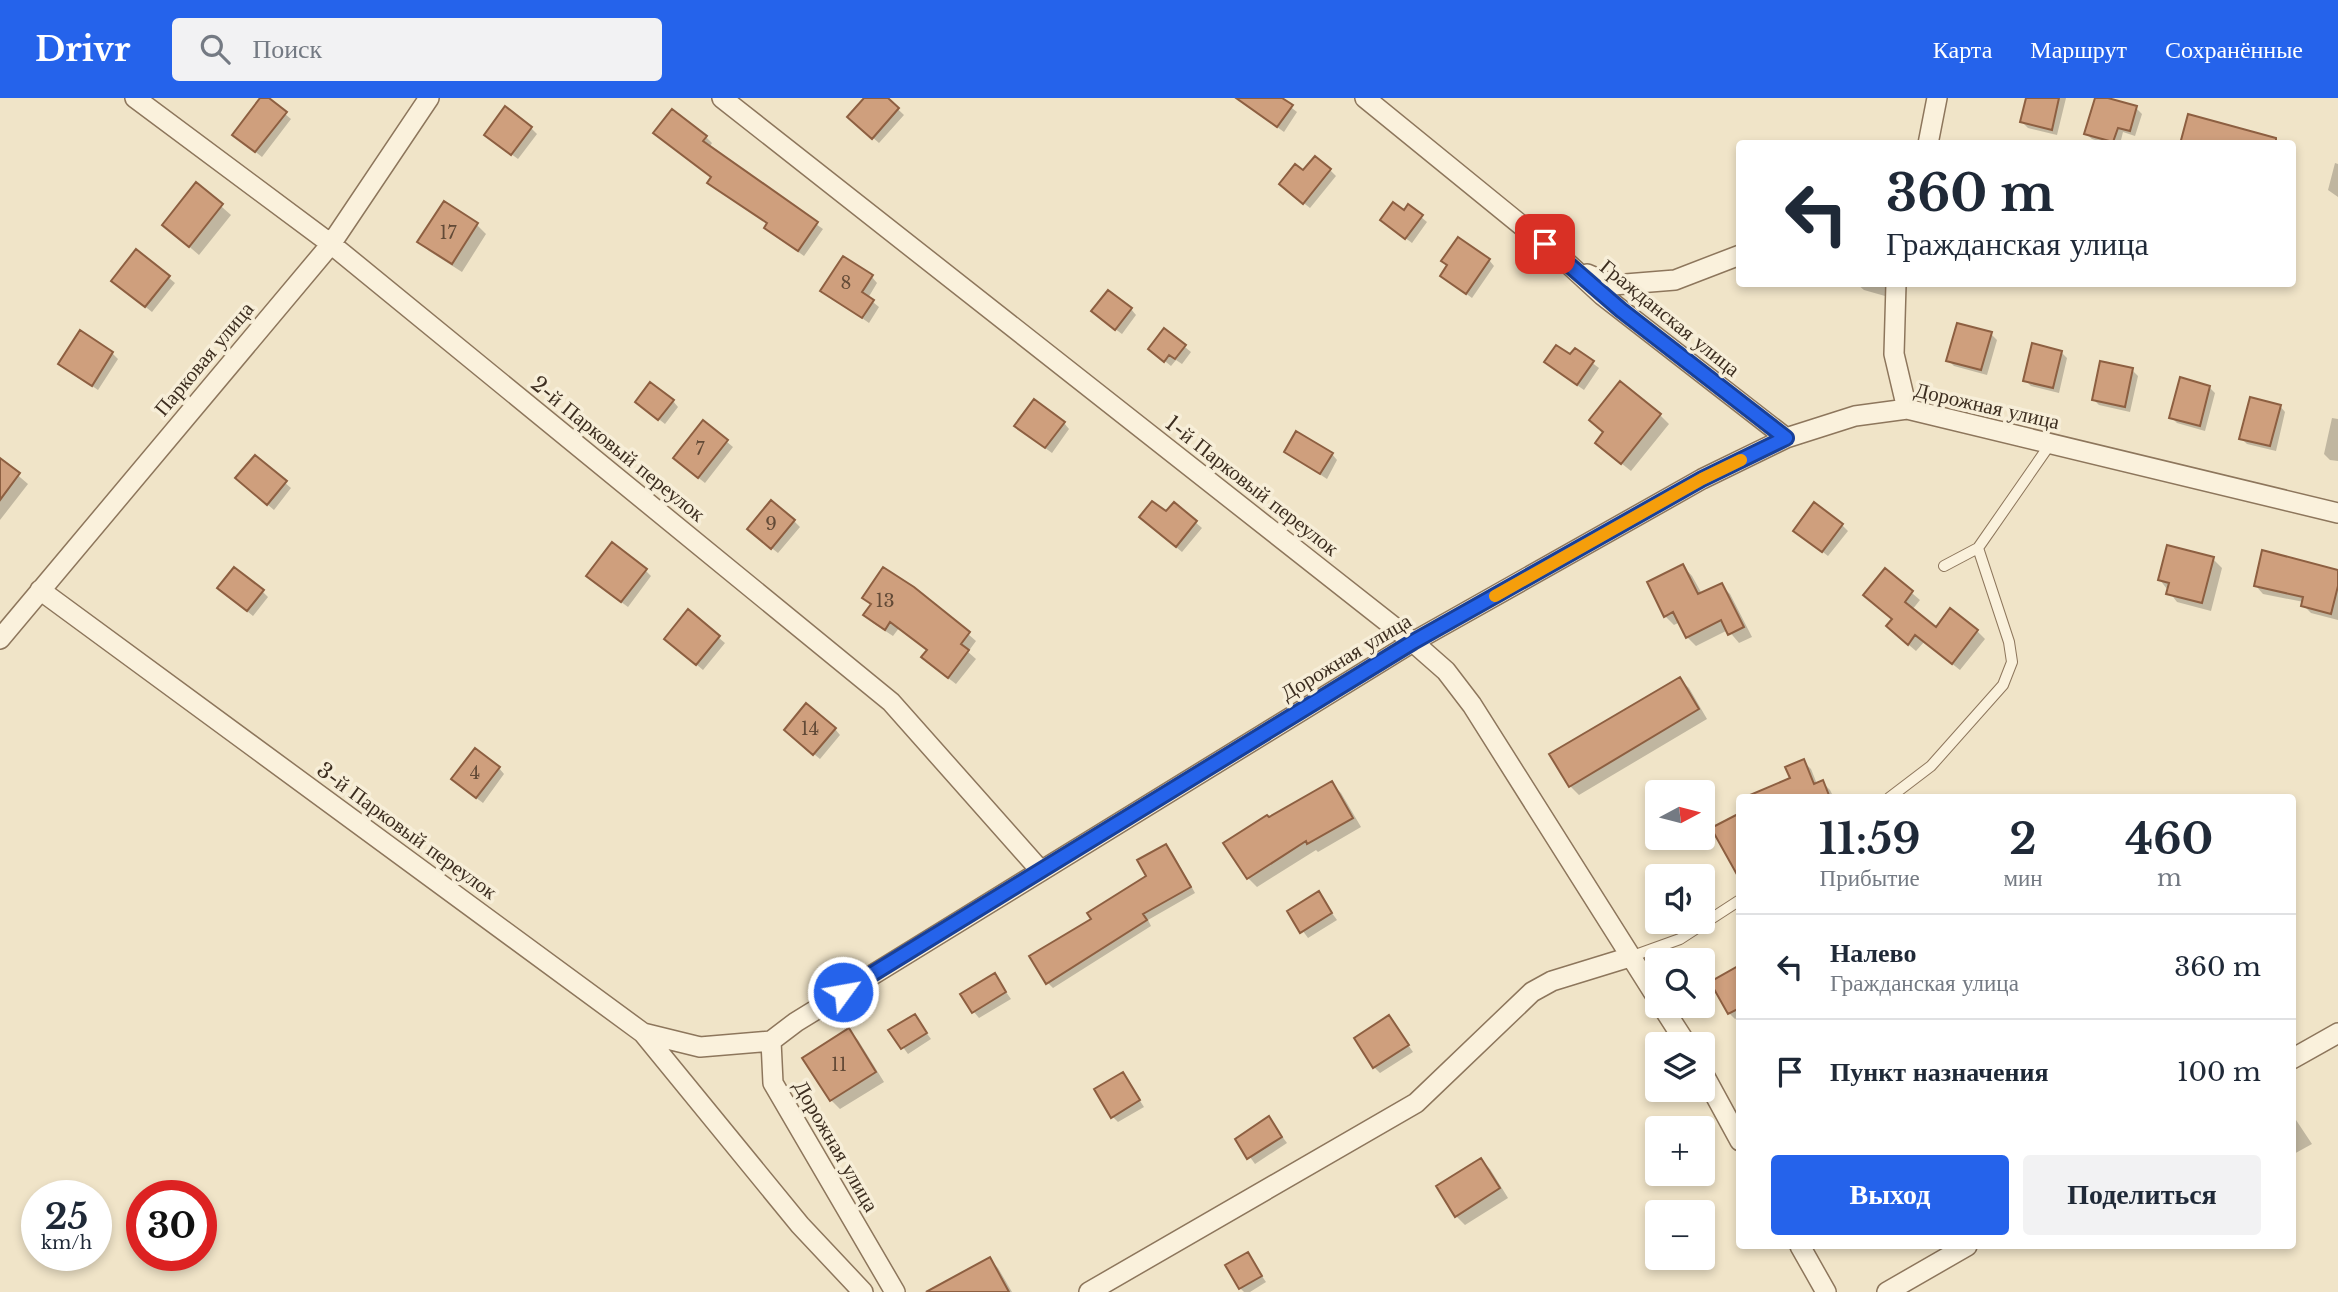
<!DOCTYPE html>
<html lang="ru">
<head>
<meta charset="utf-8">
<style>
	:root { --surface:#fff; --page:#f2f2f3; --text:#1f2937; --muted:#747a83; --line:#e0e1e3; --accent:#2563eb }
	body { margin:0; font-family:"Libre Baskerville",serif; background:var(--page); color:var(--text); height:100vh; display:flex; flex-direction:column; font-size:26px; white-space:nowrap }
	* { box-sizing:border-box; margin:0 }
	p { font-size:23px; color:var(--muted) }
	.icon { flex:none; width:38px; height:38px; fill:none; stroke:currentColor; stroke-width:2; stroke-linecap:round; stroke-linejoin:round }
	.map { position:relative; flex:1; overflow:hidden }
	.details { position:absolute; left:1736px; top:696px; width:560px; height:455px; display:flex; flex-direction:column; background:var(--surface); border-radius:7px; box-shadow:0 4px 10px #0003 }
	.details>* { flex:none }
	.guide { position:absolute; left:1736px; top:42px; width:560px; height:147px; border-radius:7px; box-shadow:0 4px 10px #0003; background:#fff; color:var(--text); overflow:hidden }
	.needle { width:46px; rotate:83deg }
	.buttons { position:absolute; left:1645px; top:682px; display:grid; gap:14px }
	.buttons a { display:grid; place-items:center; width:70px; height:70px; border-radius:7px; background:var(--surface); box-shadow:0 4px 10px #0003; font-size:35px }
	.speed { position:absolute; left:21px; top:1082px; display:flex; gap:14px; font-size:35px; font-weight:700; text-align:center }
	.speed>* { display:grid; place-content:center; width:91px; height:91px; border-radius:50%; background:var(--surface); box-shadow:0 4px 10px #0003; line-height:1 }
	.speed small { font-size:18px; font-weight:400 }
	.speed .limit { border:10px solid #d22; background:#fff; color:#111 }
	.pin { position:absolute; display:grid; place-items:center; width:60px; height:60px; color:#fff; margin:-30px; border-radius:14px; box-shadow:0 4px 10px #0006 }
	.me { position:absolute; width:77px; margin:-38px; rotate:58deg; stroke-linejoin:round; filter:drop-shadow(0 0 5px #0008) }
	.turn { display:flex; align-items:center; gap:24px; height:147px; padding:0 35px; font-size:32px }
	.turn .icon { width:91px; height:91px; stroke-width:2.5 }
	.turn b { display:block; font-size:49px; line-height:60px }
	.eta { display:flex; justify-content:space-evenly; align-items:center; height:119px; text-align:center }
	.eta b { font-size:42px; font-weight:700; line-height:49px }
	.cta { display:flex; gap:14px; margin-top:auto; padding:14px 35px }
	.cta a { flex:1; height:80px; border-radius:7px; background:var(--accent); color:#fff; font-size:28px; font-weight:700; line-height:80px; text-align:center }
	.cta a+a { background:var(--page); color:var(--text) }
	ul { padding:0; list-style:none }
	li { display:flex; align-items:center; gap:21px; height:105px; padding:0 35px; border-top:2px solid var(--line) }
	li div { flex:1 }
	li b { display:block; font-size:26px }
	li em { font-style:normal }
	header { display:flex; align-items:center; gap:42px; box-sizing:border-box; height:98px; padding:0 35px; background:var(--accent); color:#fff }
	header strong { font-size:33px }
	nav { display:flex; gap:38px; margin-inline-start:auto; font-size:24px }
	.search { width:490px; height:63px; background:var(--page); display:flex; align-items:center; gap:18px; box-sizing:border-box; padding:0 24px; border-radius:7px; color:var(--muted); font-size:26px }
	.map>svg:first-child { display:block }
	.shadow { fill:#0003 }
	.building { fill:#cf9f7d; stroke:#8d5f41; stroke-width:2 }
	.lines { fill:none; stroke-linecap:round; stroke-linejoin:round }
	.service-casing { stroke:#8d765c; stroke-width:12 }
	.minor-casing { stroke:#8d765c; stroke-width:22 }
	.service { stroke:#faf1dc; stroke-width:10 }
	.minor { stroke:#faf1dc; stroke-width:19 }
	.route-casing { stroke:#184099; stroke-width:18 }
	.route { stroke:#2563eb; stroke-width:12 }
	.slow { stroke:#f59e0b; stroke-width:12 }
	.labels { text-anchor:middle; stroke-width:7; stroke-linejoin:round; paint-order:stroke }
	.number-label { font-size:18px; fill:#624a37 }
	.street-label { font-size:21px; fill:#3d2e20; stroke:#f7eed8 }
</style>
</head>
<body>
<header>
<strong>Drivr</strong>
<div class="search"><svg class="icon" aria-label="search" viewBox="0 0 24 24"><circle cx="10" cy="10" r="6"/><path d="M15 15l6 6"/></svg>Поиск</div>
<nav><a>Карта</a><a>Маршрут</a><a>Сохранённые</a></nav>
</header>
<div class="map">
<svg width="2338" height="1194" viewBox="0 0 2338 1194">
	<rect width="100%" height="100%" fill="#f0e4c8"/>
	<!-- shadow -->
	<path class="shadow" d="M 263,0 L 266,0 L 291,21 L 262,59 L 240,42 Z
		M 866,0 L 886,0 L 904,17 L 879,45 L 849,19 Z
		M 1248,0 L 1279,0 L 1297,14 L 1284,34 L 1251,10 Z
		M 2028,0 L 2066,0 L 2057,37 L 2028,30 L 2022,24 Z
		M 2096,0 L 2136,10 L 2142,16 L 2135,38 L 2123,34 L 2120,46 L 2107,46 L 2092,41 L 2086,36 Z
		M 531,30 L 537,36 L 518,61 L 492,42 Z
		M 656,35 L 706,39 L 712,45 L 709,50 L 823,131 L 804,158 L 772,135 L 769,126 L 715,91 L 709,85 L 713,80 Z
		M 2335,65 L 2338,66 L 2338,99 L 2328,92 Z
		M 1330,72 L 1336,78 L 1310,110 L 1287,92 L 1303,75 Z
		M 197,87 L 231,117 L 199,157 L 164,127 Z
		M 445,105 L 477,127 L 486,136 L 462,174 L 429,153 L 420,144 Z
		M 1421,119 L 1427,124 L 1412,145 L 1388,127 Z
		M 137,153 L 175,185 L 152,214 L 119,188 Z
		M 1489,162 L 1494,168 L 1472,200 L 1442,178 Z
		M 872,179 L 877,185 L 868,200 L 879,209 L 869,225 L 822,192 Z
		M 1857,186 L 1898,186 L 1892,200 L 1864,192 Z
		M 1131,211 L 1136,217 L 1122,236 L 1099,219 Z
		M 1164,232 L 1191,254 L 1182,266 L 1176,262 L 1171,268 L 1156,256 Z
		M 1991,236 L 1997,242 L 1987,277 L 1954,268 L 1948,262 Z
		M 1575,252 L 1599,270 L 1584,292 L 1552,270 L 1570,259 Z
		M 2061,254 L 2067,260 L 2059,295 L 2031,288 L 2025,282 Z
		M 112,255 L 118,261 L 98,292 L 60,266 Z
		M 2132,272 L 2138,278 L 2130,314 L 2099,307 L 2094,302 Z
		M 2209,289 L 2215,295 L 2205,333 L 2177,325 L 2171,319 Z
		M 673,303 L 678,309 L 665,326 L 643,309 Z
		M 2280,308 L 2285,314 L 2276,353 L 2247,346 L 2241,340 Z
		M 1660,317 L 1669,326 L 1631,373 L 1606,353 L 1605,335 Z
		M 2332,320 L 2338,321 L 2338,363 L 2330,362 L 2324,356 Z
		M 703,324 L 733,349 L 705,385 L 681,366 Z
		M 1064,325 L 1069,331 L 1052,355 L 1022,333 Z
		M 1286,354 L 1332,356 L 1337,362 L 1327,381 Z
		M 255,359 L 291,390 L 274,412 L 243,386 Z
		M 0,362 L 28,386 L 0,422 Z
		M 1174,406 L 1202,430 L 1182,454 L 1147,425 L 1166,416 Z
		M 794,423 L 800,429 L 778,455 L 755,437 Z
		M 1842,427 L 1848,433 L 1828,458 L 1802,438 Z
		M 2213,461 L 2222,470 L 2211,513 L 2177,504 L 2160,482 Z
		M 1683,468 L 1692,478 L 1702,496 L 1721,487 L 1730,496 L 1752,539 L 1739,545 L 1728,532 L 1696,548 L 1687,539 L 1680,524 L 1674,527 L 1665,518 Z
		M 645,472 L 651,478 L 628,509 L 594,484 Z
		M 1885,472 L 1920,502 L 1912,512 L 1936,531 L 1977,533 L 1985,541 L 1960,572 L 1924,544 L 1916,553 L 1896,536 Z
		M 2338,473 L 2338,522 L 2311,515 L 2303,507 L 2304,504 L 2263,496 L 2256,488 Z
		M 262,493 L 268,499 L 253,518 L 226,496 Z
		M 864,500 L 968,536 L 976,543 L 968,554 L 976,561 L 956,586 L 931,567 L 928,553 L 899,530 L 893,538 L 873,525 L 866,517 L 872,507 Z
		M 688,514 L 725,545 L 703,572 L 672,546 Z
		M 1679,581 L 1689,590 L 1707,621 L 1579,697 L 1570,688 Z
		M 835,631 L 840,637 L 820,661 L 792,638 Z
		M 1803,663 L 1811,671 L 1817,686 L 1822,684 L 1830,692 L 1834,700 L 1771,700 L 1792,681 Z
		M 499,670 L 504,676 L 483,705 L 459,687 Z
		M 1332,686 L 1341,695 L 1361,729 L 1318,754 L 1316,752 L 1257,789 L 1248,780 L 1269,721 Z
		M 1166,748 L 1172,754 L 1195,795 L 1148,822 L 1151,828 L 1053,890 L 1048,885 L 1094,821 L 1148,778 Z
		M 1318,796 L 1337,822 L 1308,840 L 1289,814 Z
		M 1740,873 L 1740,919 L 1735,921 L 1729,915 Z
		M 994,877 L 1011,901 L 979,920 L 974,914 Z
		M 914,918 L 931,941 L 908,956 L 891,933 Z
		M 1389,919 L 1413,954 L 1380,975 L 1374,969 Z
		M 849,933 L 858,942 L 884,984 L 840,1011 L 831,1002 Z
		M 1123,976 L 1144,1009 L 1118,1024 L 1112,1018 Z
		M 2292,1016 L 2312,1046 L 2292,1057 Z
		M 1269,1021 L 1287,1045 L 1255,1066 L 1237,1041 Z
		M 1481,1062 L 1490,1071 L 1508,1100 L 1465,1127 L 1456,1118 Z
		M 1247,1156 L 1266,1184 L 1250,1194 L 1244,1194 L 1240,1190 Z
		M 989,1161 L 998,1170 L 1012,1194 L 939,1194 Z"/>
	<!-- building -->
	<path class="building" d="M 260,0 L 269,0 L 287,14 L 255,54 L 232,37 Z
		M 864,0 L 888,0 L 899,10 L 872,41 L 847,19 Z
		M 1236,0 L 1282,0 L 1293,7 L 1277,29 Z
		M 2026,0 L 2059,0 L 2052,32 L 2020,24 Z
		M 2095,0 L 2108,0 L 2137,8 L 2130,33 L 2118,30 L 2113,44 L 2084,36 Z
		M 505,8 L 532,29 L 511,57 L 484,37 Z
		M 672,11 L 707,38 L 703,43 L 818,124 L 798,153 L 764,130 L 767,125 L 707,85 L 711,79 L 653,35 Z
		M 2188,16 L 2276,40 L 2276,46 L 2180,46 Z
		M 1315,58 L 1331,71 L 1303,106 L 1279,86 L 1295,66 L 1303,72 Z
		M 196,84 L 223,106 L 189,149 L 162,127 Z
		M 444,103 L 478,125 L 452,166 L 417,144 Z
		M 1393,104 L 1404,112 L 1408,106 L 1423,117 L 1405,141 L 1380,122 Z
		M 1458,139 L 1490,161 L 1466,196 L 1440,178 L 1447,167 L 1441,163 Z
		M 136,151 L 170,178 L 145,209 L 111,183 Z
		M 843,158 L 873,177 L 862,194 L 874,202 L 862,220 L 820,193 Z
		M 1108,192 L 1132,210 L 1115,232 L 1091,213 Z
		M 1957,225 L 1992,234 L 1981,272 L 1946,263 Z
		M 1164,230 L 1186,247 L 1175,261 L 1169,257 L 1164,264 L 1148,251 Z
		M 80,232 L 113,254 L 92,288 L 58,266 Z
		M 2032,245 L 2062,253 L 2053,290 L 2023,283 Z
		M 1556,247 L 1570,256 L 1575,250 L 1594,263 L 1577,287 L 1544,264 Z
		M 2100,263 L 2133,270 L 2125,309 L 2092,302 Z
		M 2180,279 L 2210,288 L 2200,328 L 2169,320 Z
		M 1620,283 L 1661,316 L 1621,366 L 1595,345 L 1603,334 L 1589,322 Z
		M 650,284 L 674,302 L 658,322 L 635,304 Z
		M 2250,299 L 2281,307 L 2270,348 L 2239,341 Z
		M 1034,301 L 1065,324 L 1045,350 L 1014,328 Z
		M 703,322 L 728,342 L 698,380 L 673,360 Z
		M 1296,333 L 1333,355 L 1320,376 L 1284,354 Z
		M 255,357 L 287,383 L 267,407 L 235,380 Z
		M 0,360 L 20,375 L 0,402 Z
		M 771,402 L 795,422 L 771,451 L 747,431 Z
		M 1152,403 L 1166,413 L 1174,404 L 1197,423 L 1176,449 L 1139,419 Z
		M 1814,404 L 1843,426 L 1822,454 L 1793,433 Z
		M 612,444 L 647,471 L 621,504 L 586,478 Z
		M 2167,447 L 2214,459 L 2202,505 L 2166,496 L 2169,485 L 2158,482 Z
		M 2262,452 L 2338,472 L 2338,488 L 2331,516 L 2301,508 L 2303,499 L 2254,488 Z
		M 1683,466 L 1698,496 L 1722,485 L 1744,529 L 1728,537 L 1721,522 L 1686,540 L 1673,514 L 1664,519 L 1647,484 Z
		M 234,469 L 264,492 L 247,513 L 217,490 Z
		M 883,469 L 914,489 L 970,534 L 961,546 L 969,552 L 948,580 L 921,559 L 927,552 L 890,524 L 885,532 L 863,517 L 871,506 L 862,500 Z
		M 1885,470 L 1913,493 L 1905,504 L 1936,529 L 1950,510 L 1978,532 L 1952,566 L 1915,537 L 1908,547 L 1886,528 L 1892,521 L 1863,497 Z
		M 688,511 L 720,538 L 696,567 L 664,541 Z
		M 1680,579 L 1699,611 L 1569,689 L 1549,656 Z
		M 806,605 L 836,630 L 813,657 L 784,632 Z
		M 475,650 L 500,669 L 476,700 L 451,681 Z
		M 1804,661 L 1814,686 L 1823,682 L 1830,700 L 1743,700 L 1790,680 L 1785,669 Z
		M 1332,683 L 1353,720 L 1307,746 L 1306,743 L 1247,781 L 1223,745 L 1267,717 L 1269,719 Z
		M 1740,715 L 1740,782 L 1711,730 Z
		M 1166,746 L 1191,789 L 1143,816 L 1147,822 L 1046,886 L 1029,858 L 1091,821 L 1087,815 L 1146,778 L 1137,762 Z
		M 1319,793 L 1332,815 L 1300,835 L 1287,813 Z
		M 1740,867 L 1740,910 L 1728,916 L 1710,884 Z
		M 995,875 L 1006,894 L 972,915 L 960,896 Z
		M 915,916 L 927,935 L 901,951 L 888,932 Z
		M 1389,917 L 1409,947 L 1373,970 L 1354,940 Z
		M 849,930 L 876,974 L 830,1003 L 802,960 Z
		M 1123,974 L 1140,1002 L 1111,1020 L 1094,991 Z
		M 1269,1018 L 1282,1039 L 1247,1061 L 1235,1041 Z
		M 1481,1060 L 1500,1090 L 1455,1119 L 1436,1088 Z
		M 1248,1154 L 1262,1178 L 1239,1191 L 1225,1167 Z
		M 990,1159 L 1009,1194 L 926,1194 Z"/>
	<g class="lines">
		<defs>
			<path id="service" d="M 1944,468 L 1978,450 L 2051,345
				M 1889,700 L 1931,668 L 2003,587 L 2012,564 L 2009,544 L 1978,450
				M 1630,859 L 1680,841 L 1740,802"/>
			<path id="minor" d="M 135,0 L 331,146 L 891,604 L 1041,773
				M 722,0 L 1413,544 L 1446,573 L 1472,607 L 1657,900
				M 1365,0 L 1564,162 L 1602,197 L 1786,340
				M 1928,46 L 1937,0
				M 1587,176 L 1613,187 L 1675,182 L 1740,157
				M 1896,186 L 1894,256 L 1907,311
				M 40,492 L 643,935 L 700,949 L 771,943
				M 0,541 L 331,146 L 429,0
				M 1662,908 L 1687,947
				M 643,935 L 800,1127 L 863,1194
				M 2292,961 L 2338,935
				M 1703,975 L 1740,1043
				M 1800,1148 L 1826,1194
				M 895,1194 L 773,985 L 771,943 L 796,924 L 1413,544 L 1702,381 L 1786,340 L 1855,318 L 1907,311 L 2338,415
				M 1089,1194 L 1416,1005 L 1532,894 L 1552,883 L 1630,859
				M 1887,1194 L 1967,1148"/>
		</defs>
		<!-- service casing -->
		<use href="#service" class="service-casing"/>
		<!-- minor casing -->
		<use href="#minor" class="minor-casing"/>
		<!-- service -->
		<use href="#service" class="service"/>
		<!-- minor -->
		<use href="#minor" class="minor"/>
	</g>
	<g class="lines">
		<defs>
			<path id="route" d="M 843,894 L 1413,544 L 1702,381 L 1786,340 L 1621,212 L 1545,146"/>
		</defs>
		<!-- route casing -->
		<use href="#route" class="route-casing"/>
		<!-- route -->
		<use href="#route" class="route"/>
		<!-- slow -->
		<path class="slow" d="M 1495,498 L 1702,381 L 1741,362"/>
	</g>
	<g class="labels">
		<!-- number labels -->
		<g class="number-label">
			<text x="448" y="141">17</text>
			<text x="846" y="191">8</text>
			<text x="700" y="357">7</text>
			<text x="771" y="432">9</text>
			<text x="885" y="509">13</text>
			<text x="810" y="637">14</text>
			<text x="475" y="681">4</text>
			<text x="839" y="973">11</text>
		</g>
		<!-- street labels -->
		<g class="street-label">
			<text transform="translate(1670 220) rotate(39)" y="7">Гражданская улица</text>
			<text transform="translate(204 261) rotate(-50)" y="7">Парковая улица</text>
			<text transform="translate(1987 308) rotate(13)" y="7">Дорожная улица</text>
			<text transform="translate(618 351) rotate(39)" y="7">2-й Парковый переулок</text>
			<text transform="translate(1252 388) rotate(38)" y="7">1-й Парковый переулок</text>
			<text transform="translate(1346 559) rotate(-31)" y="7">Дорожная улица</text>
			<text transform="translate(407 733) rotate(36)" y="7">3-й Парковый переулок</text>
			<text transform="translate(836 1048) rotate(60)" y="7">Дорожная улица</text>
		</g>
	</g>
</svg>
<div class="buttons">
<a><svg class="needle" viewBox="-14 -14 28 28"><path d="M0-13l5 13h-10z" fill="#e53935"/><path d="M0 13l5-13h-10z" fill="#747a83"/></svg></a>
<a><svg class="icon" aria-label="sound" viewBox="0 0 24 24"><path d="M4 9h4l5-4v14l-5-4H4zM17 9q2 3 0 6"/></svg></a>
<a><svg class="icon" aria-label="search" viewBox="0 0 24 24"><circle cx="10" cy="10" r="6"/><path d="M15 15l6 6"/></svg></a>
<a><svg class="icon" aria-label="layers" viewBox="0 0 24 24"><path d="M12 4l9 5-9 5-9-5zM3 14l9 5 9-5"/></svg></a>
<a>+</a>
<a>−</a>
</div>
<div class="speed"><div>25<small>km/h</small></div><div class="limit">30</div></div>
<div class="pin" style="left:1545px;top:146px;background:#d93025"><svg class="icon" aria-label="arrive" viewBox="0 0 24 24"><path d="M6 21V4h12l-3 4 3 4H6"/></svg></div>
<svg class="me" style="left:843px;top:894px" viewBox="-20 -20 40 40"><circle r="17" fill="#2563eb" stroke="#fff" stroke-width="3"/><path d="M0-11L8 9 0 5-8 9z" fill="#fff"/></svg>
<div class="guide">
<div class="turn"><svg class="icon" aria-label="left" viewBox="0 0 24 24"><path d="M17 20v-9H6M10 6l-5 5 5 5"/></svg><div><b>360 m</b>Гражданская улица</div></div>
</div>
<section class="details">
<div class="eta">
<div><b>11:59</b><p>Прибытие</p></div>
<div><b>2</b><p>мин</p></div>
<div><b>460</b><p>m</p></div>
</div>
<ul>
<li><svg class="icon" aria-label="left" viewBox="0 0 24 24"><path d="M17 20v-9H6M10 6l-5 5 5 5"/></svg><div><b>Налево</b><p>Гражданская улица</p></div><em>360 m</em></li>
<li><svg class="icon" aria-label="arrive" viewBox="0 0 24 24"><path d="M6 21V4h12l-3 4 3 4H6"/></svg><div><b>Пункт назначения</b></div><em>100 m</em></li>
</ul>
<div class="cta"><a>Выход</a><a>Поделиться</a></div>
</section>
</div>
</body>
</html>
